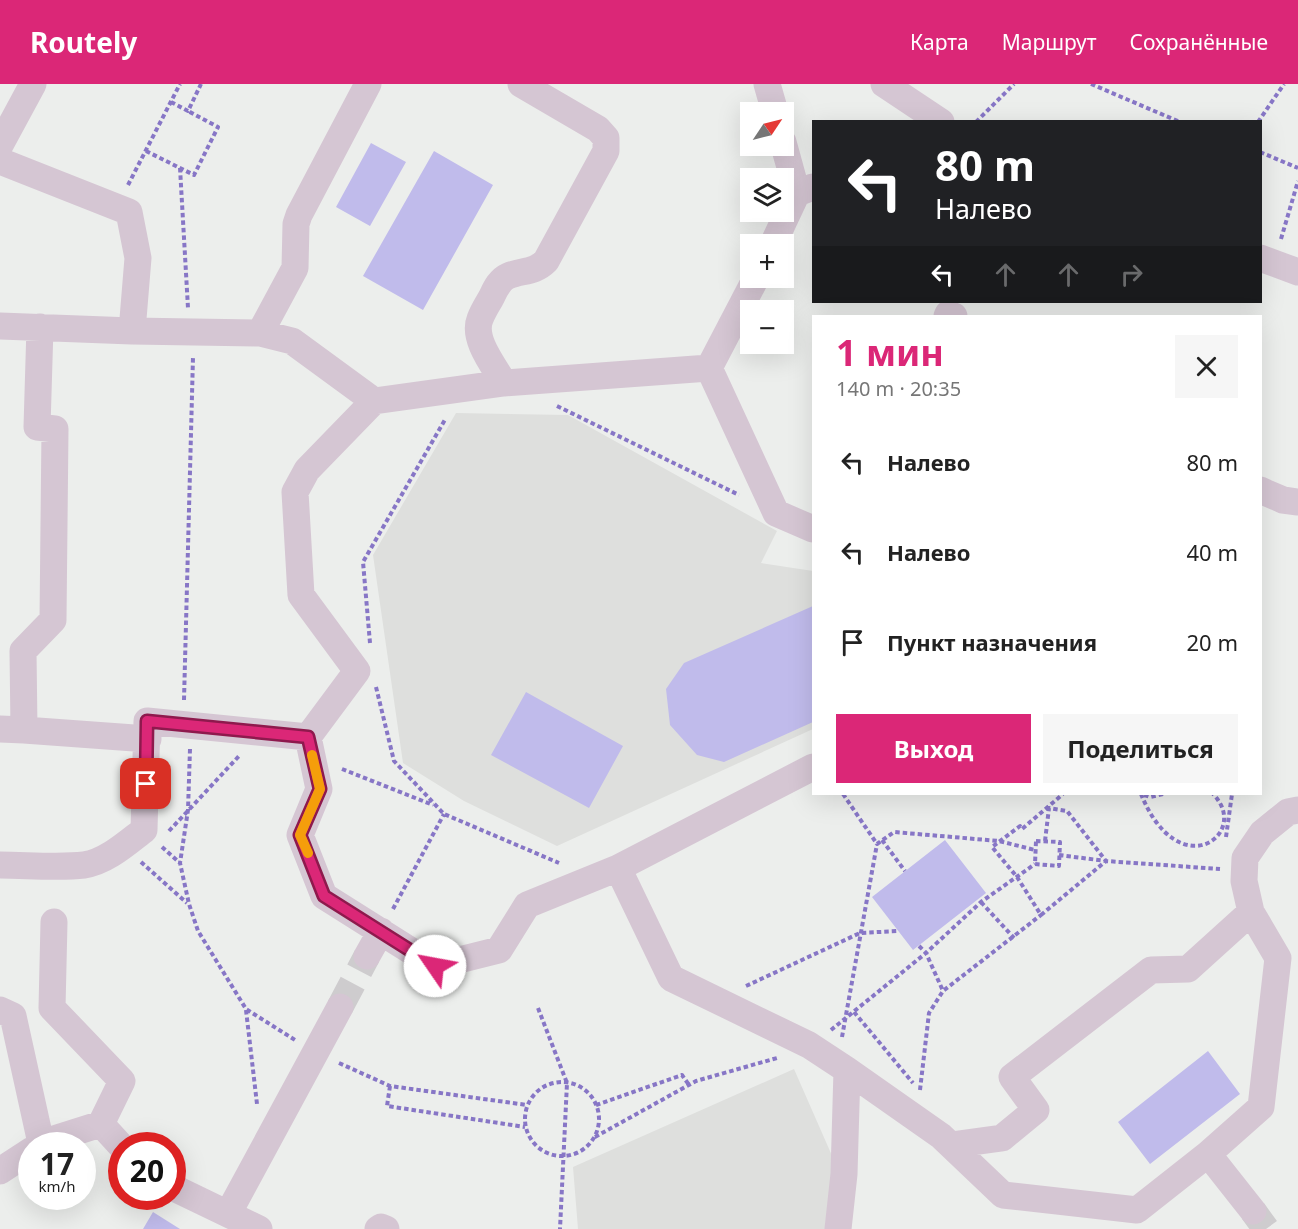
<!DOCTYPE html>
<html lang="ru">
<head>
<meta charset="utf-8">
<style>
	:root { --surface:#fff; --page:#f6f6f6; --text:#222; --muted:#767676; --accent:#db2777 }
	body { margin:0; font-family:"Noto Sans",sans-serif; background:var(--page); color:var(--text); height:100vh; display:flex; flex-direction:column; font-size:22px; white-space:nowrap }
	* { box-sizing:border-box; margin:0 }
	p { font-size:20px; color:var(--muted) }
	.icon { flex:none; width:33px; height:33px; fill:none; stroke:currentColor; stroke-width:2; stroke-linecap:round; stroke-linejoin:round }
	.map { position:relative; flex:1; overflow:hidden }
	.sheet { position:absolute; left:812px; top:231px; width:450px; height:480px; display:flex; flex-direction:column; background:var(--surface); border-radius:0px; box-shadow:0 6px 24px #0002 }
	.sheet>* { flex:none }
	.guide { position:absolute; left:812px; top:36px; width:450px; height:183px; border-radius:0px; box-shadow:0 6px 24px #0002; background:#202124; color:#fff; overflow:hidden }
	.needle { width:39px; rotate:55deg }
	.buttons { position:absolute; left:740px; top:18px; display:grid; gap:12px }
	.buttons a { display:grid; place-items:center; width:54px; height:54px; border-radius:0px; background:var(--surface); box-shadow:0 6px 24px #0002; font-size:30px }
	.speed { position:absolute; left:18px; top:1048px; display:flex; gap:12px; font-size:30px; font-weight:700; text-align:center }
	.speed>* { display:grid; place-content:center; width:78px; height:78px; border-radius:50%; background:var(--surface); box-shadow:0 6px 24px #0002; line-height:1 }
	.speed small { font-size:15px; font-weight:400 }
	.speed .limit { border:9px solid #d22; background:#fff; color:#111 }
	.pin { position:absolute; display:grid; place-items:center; width:51px; height:51px; color:#fff; margin:-26px; border-radius:12px; box-shadow:0 3px 9px #0006 }
	.me { position:absolute; width:66px; margin:-33px; rotate:303deg; stroke-linejoin:round; filter:drop-shadow(0 0 4px #0008) }
	.turn { display:flex; align-items:center; gap:21px; height:126px; padding:0 24px; font-size:27px }
	.turn .icon { width:78px; height:78px; stroke-width:2.5 }
	.turn b { display:block; font-size:42px; line-height:51px }
	.lanes { display:flex; align-items:center; height:57px; padding:0 24px; background:#0003; justify-content:center; gap:30px; direction:ltr }
	.lanes .off { opacity:.35 }
	.round { display:grid; place-items:center; flex:none; width:63px; height:63px; border-radius:0px; background:var(--page) }
	.headline { display:flex; align-items:center; justify-content:space-between; height:102px; padding:0 24px }
	h1 { font-size:36px; font-weight:700; line-height:45px; color:var(--accent) }
	.button { display:flex; gap:12px; margin-top:auto; padding:12px 24px }
	.button a { flex:1; height:69px; border-radius:0px; background:var(--accent); color:#fff; font-size:24px; font-weight:700; line-height:69px; text-align:center }
	.button a+a { background:var(--page); color:var(--text) }
	ul { padding:0; list-style:none }
	li { display:flex; align-items:center; gap:18px; height:90px; padding:0 24px }
	li div { flex:1 }
	li b { display:block; font-size:22px }
	li em { font-style:normal }
	header { display:flex; align-items:center; gap:36px; box-sizing:border-box; height:84px; padding:0 30px; background:var(--accent); color:#fff }
	header strong { font-size:28px }
	nav { display:flex; gap:33px; margin-inline-start:auto; font-size:21px }
	.map>svg:first-child { display:block }
	.education { fill:#dedfdd }
	.green { fill:#c0bbeb }
	.lines { fill:none; stroke-linecap:round; stroke-linejoin:round }
	.minor-tunnel { stroke:#ceccce; stroke-width:27; stroke-dasharray:27 14; stroke-linecap:butt }
	.path { stroke:#8776c6; stroke-width:4; stroke-dasharray:4.5 3; stroke-linecap:butt }
	.minor { stroke:#d5c6d3; stroke-width:27 }
	.route-casing { stroke:#8e194d; stroke-width:15 }
	.route { stroke:#db2777; stroke-width:10 }
	.slow { stroke:#f59e0b; stroke-width:10 }
</style>
</head>
<body>
<header>
<strong>Routely</strong>
<nav><a>Карта</a><a>Маршрут</a><a>Сохранённые</a></nav>
</header>
<div class="map">
<svg width="1298" height="1145" viewBox="0 0 1298 1145">
	<rect width="100%" height="100%" fill="#eceeec"/>
	<!-- education -->
	<path class="education" d="M 456,329 L 568,331 L 777,447 L 761,479 L 813,487 L 813,645 L 557,762 L 464,717 L 403,679 L 373,471 Z
		M 794,985 L 833,1074 L 825,1145 L 578,1145 L 573,1083 Z"/>
	<!-- green -->
	<path class="green" d="M 371,59 L 406,78 L 370,142 L 336,123 Z
		M 434,67 L 493,101 L 423,226 L 363,192 Z
		M 813,522 L 813,638 L 724,678 L 697,671 L 670,641 L 666,605 L 684,579 Z
		M 526,608 L 623,662 L 589,724 L 491,671 Z
		M 945,756 L 986,809 L 913,866 L 872,813 Z
		M 1208,967 L 1240,1010 L 1150,1080 L 1118,1038 Z
		M 153,1128 L 180,1145 L 143,1145 Z"/>
	<g class="lines">
		<!-- minor-tunnel -->
		<path class="minor-tunnel" d="M 340,923 L 367,872
			M 1253,1127 L 1266,1145"/>
		<!-- path -->
		<path class="path" d="M 1091,0 L 1180,38
			M 171,18 L 188,27 L 201,0
			M 976,38 L 1014,0
			M 1258,38 L 1284,0
			M 146,67 L 194,91 L 218,43 L 188,27
			M 1260,68 L 1298,84
			M 180,84 L 188,224
			M 128,101 L 180,0
			M 1281,155 L 1298,97
			M 557,322 L 739,411
			M 370,559 L 363,478 L 446,334
			M 376,603 L 394,677 L 444,730 L 559,779
			M 184,616 L 193,273
			M 190,665 L 188,726 L 180,779 L 189,820 L 198,847 L 246,925 L 295,956
			M 342,685 L 433,721
			M 843,710 L 877,760 L 894,748 L 999,757 L 1035,766
			M 1163,710 L 1150,713 L 1141,710 C 1179,804 1252,749 1213,710
			M 169,747 L 240,671
			M 1226,753 L 1232,710
			M 882,756 L 905,787
			M 1036,757 L 1060,758 L 1059,782 L 1035,780 Z
			M 1045,757 L 1049,724 L 1067,727 L 1106,777 L 1041,831 L 1017,793 L 992,763 L 1020,742 L 1022,745 L 1063,710
			M 162,763 L 180,779
			M 1059,771 L 1106,777 L 1220,785
			M 141,778 L 187,819
			M 981,818 L 1014,854
			M 393,825 L 444,730
			M 919,862 L 926,869 L 943,907
			M 746,902 L 860,849 L 898,847
			M 538,924 L 567,999 L 560,1145
			M 246,926 L 257,1020
			M 854,928 L 913,999
			M 831,946 L 926,869 L 981,818 L 1035,780
			M 842,953 L 877,760
			M 339,979 L 390,1002 L 527,1021
			M525 1035a37 37 0 1 1 74 0a37 37 0 1 1-74 0Z
			M 390,1002 L 387,1022 L 525,1043
			M 920,1006 L 929,929 L 943,907 L 1041,831
			M 596,1021 L 682,991 L 689,1001
			M 595,1053 L 696,997 L 777,974"/>
		<!-- minor -->
		<path class="minor" d="M 767,0 L 775,28
			M 884,0 L 941,38
			M 783,58 L 797,109
			M 0,61 L 33,0
			M 0,77 L 129,128 L 138,174 L 132,247 L 260,249 L 292,257 L 374,317 L 504,299 L 709,284 L 756,194
			M 773,160 L 797,109 L 813,103
			M 1260,174 L 1298,188
			M 947,232 L 948,230 L 954,232
			M 0,242 L 132,247
			M 260,249 L 295,184 L 296,140 L 299,131 L 368,0
			M 709,284 L 776,429 L 813,445
			M 504,299 C 494,282 472,255 480,235 C 483,227 487,221 491,214 C 495,206 499,196 508,192 C 522,186 534,189 546,177 L 606,67 L 606,54 L 598,45 L 521,0
			M 1260,406 L 1283,416 L 1298,418
			M 0,645 L 24,646 L 23,567 L 53,536 L 55,345 L 37,343 L 40,243
			M 24,646 L 148,655
			M 308,653 L 319,705 L 300,751 L 324,812 L 435,882 L 499,866 L 527,821 L 618,784
			M 813,683 L 618,784 L 671,894 L 809,961 L 847,986 L 941,1052 L 1003,1111 L 1137,1126 L 1208,1070 L 1261,1023 L 1278,874 L 1251,828 L 1244,797 L 1245,774 L 1262,749 L 1288,728 L 1298,726
			M 0,781 C 26,781 59,784 84,781 C 106,778 127,759 144,746 L 147,637 L 308,653 L 357,587 L 301,511 L 295,408 L 307,386 L 374,317
			M 54,838 L 52,924 L 122,997 L 101,1040
			M 367,872 L 381,847
			M 0,926 L 13,932 L 41,1059 L 37,1062
			M 41,1059 L 101,1040 L 122,1063
			M 951,1061 L 1002,1054 L 1036,1026 L 1012,993 L 1151,886 L 1188,885 L 1251,828
			M 1208,1070 L 1253,1127
			M 0,1087 L 32,1066
			M 172,1103 L 259,1145
			M 228,1130 L 340,923
			M 378,1145 L 381,1143 L 386,1145
			M 838,1145 L 844,1090 L 847,986"/>
	</g>
	<g class="lines">
		<defs>
			<path id="route" d="M 146,700 L 147,637 L 308,653 L 320,705 L 300,751 L 324,812 L 435,882"/>
		</defs>
		<!-- route casing -->
		<use href="#route" class="route-casing"/>
		<!-- route -->
		<use href="#route" class="route"/>
		<!-- slow -->
		<path class="slow" d="M 308,769 L 300,751 L 320,705 L 312,671"/>
	</g>
</svg>
<div class="buttons">
<a><svg class="needle" viewBox="-14 -14 28 28"><path d="M0-13l5 13h-10z" fill="#e53935"/><path d="M0 13l5-13h-10z" fill="#767676"/></svg></a>
<a><svg class="icon" aria-label="layers" viewBox="0 0 24 24"><path d="M12 4l9 5-9 5-9-5zM3 14l9 5 9-5"/></svg></a>
<a>+</a>
<a>−</a>
</div>
<div class="speed"><div>17<small>km/h</small></div><div class="limit">20</div></div>
<div class="pin" style="left:146px;top:700px;background:#d93025"><svg class="icon" aria-label="arrive" viewBox="0 0 24 24"><path d="M6 21V4h12l-3 4 3 4H6"/></svg></div>
<svg class="me" style="left:435px;top:882px" viewBox="-20 -20 40 40"><circle r="19" fill="#fff"/><path d="M0-13L10 11 0 6-10 11z" fill="#db2777"/></svg>
<div class="guide">
<div class="turn"><svg class="icon" aria-label="left" viewBox="0 0 24 24"><path d="M17 20v-9H6M10 6l-5 5 5 5"/></svg><div><b>80 m</b>Налево</div></div>
<div class="lanes"><svg class="icon" aria-label="left" viewBox="0 0 24 24"><path d="M17 20v-9H6M10 6l-5 5 5 5"/></svg><svg class="icon off" aria-label="ahead" viewBox="0 0 24 24"><path d="M12 20V5M6 11l6-6 6 6"/></svg><svg class="icon off" aria-label="ahead" viewBox="0 0 24 24"><path d="M12 20V5M6 11l6-6 6 6"/></svg><svg class="icon off" aria-label="right" viewBox="0 0 24 24"><path d="M7 20v-9h11M14 6l5 5-5 5"/></svg></div>
</div>
<section class="sheet">
<div class="headline"><div><h1>1 мин</h1><p>140 m · 20:35</p></div><a class="round"><svg class="icon" aria-label="close" viewBox="0 0 24 24"><path d="M6 6l12 12M18 6L6 18"/></svg></a></div>
<ul>
<li><svg class="icon" aria-label="left" viewBox="0 0 24 24"><path d="M17 20v-9H6M10 6l-5 5 5 5"/></svg><div><b>Налево</b></div><em>80 m</em></li>
<li><svg class="icon" aria-label="left" viewBox="0 0 24 24"><path d="M17 20v-9H6M10 6l-5 5 5 5"/></svg><div><b>Налево</b></div><em>40 m</em></li>
<li><svg class="icon" aria-label="arrive" viewBox="0 0 24 24"><path d="M6 21V4h12l-3 4 3 4H6"/></svg><div><b>Пункт назначения</b></div><em>20 m</em></li>
</ul>
<div class="button"><a>Выход</a><a>Поделиться</a></div>
</section>
</div>
</body>
</html>
